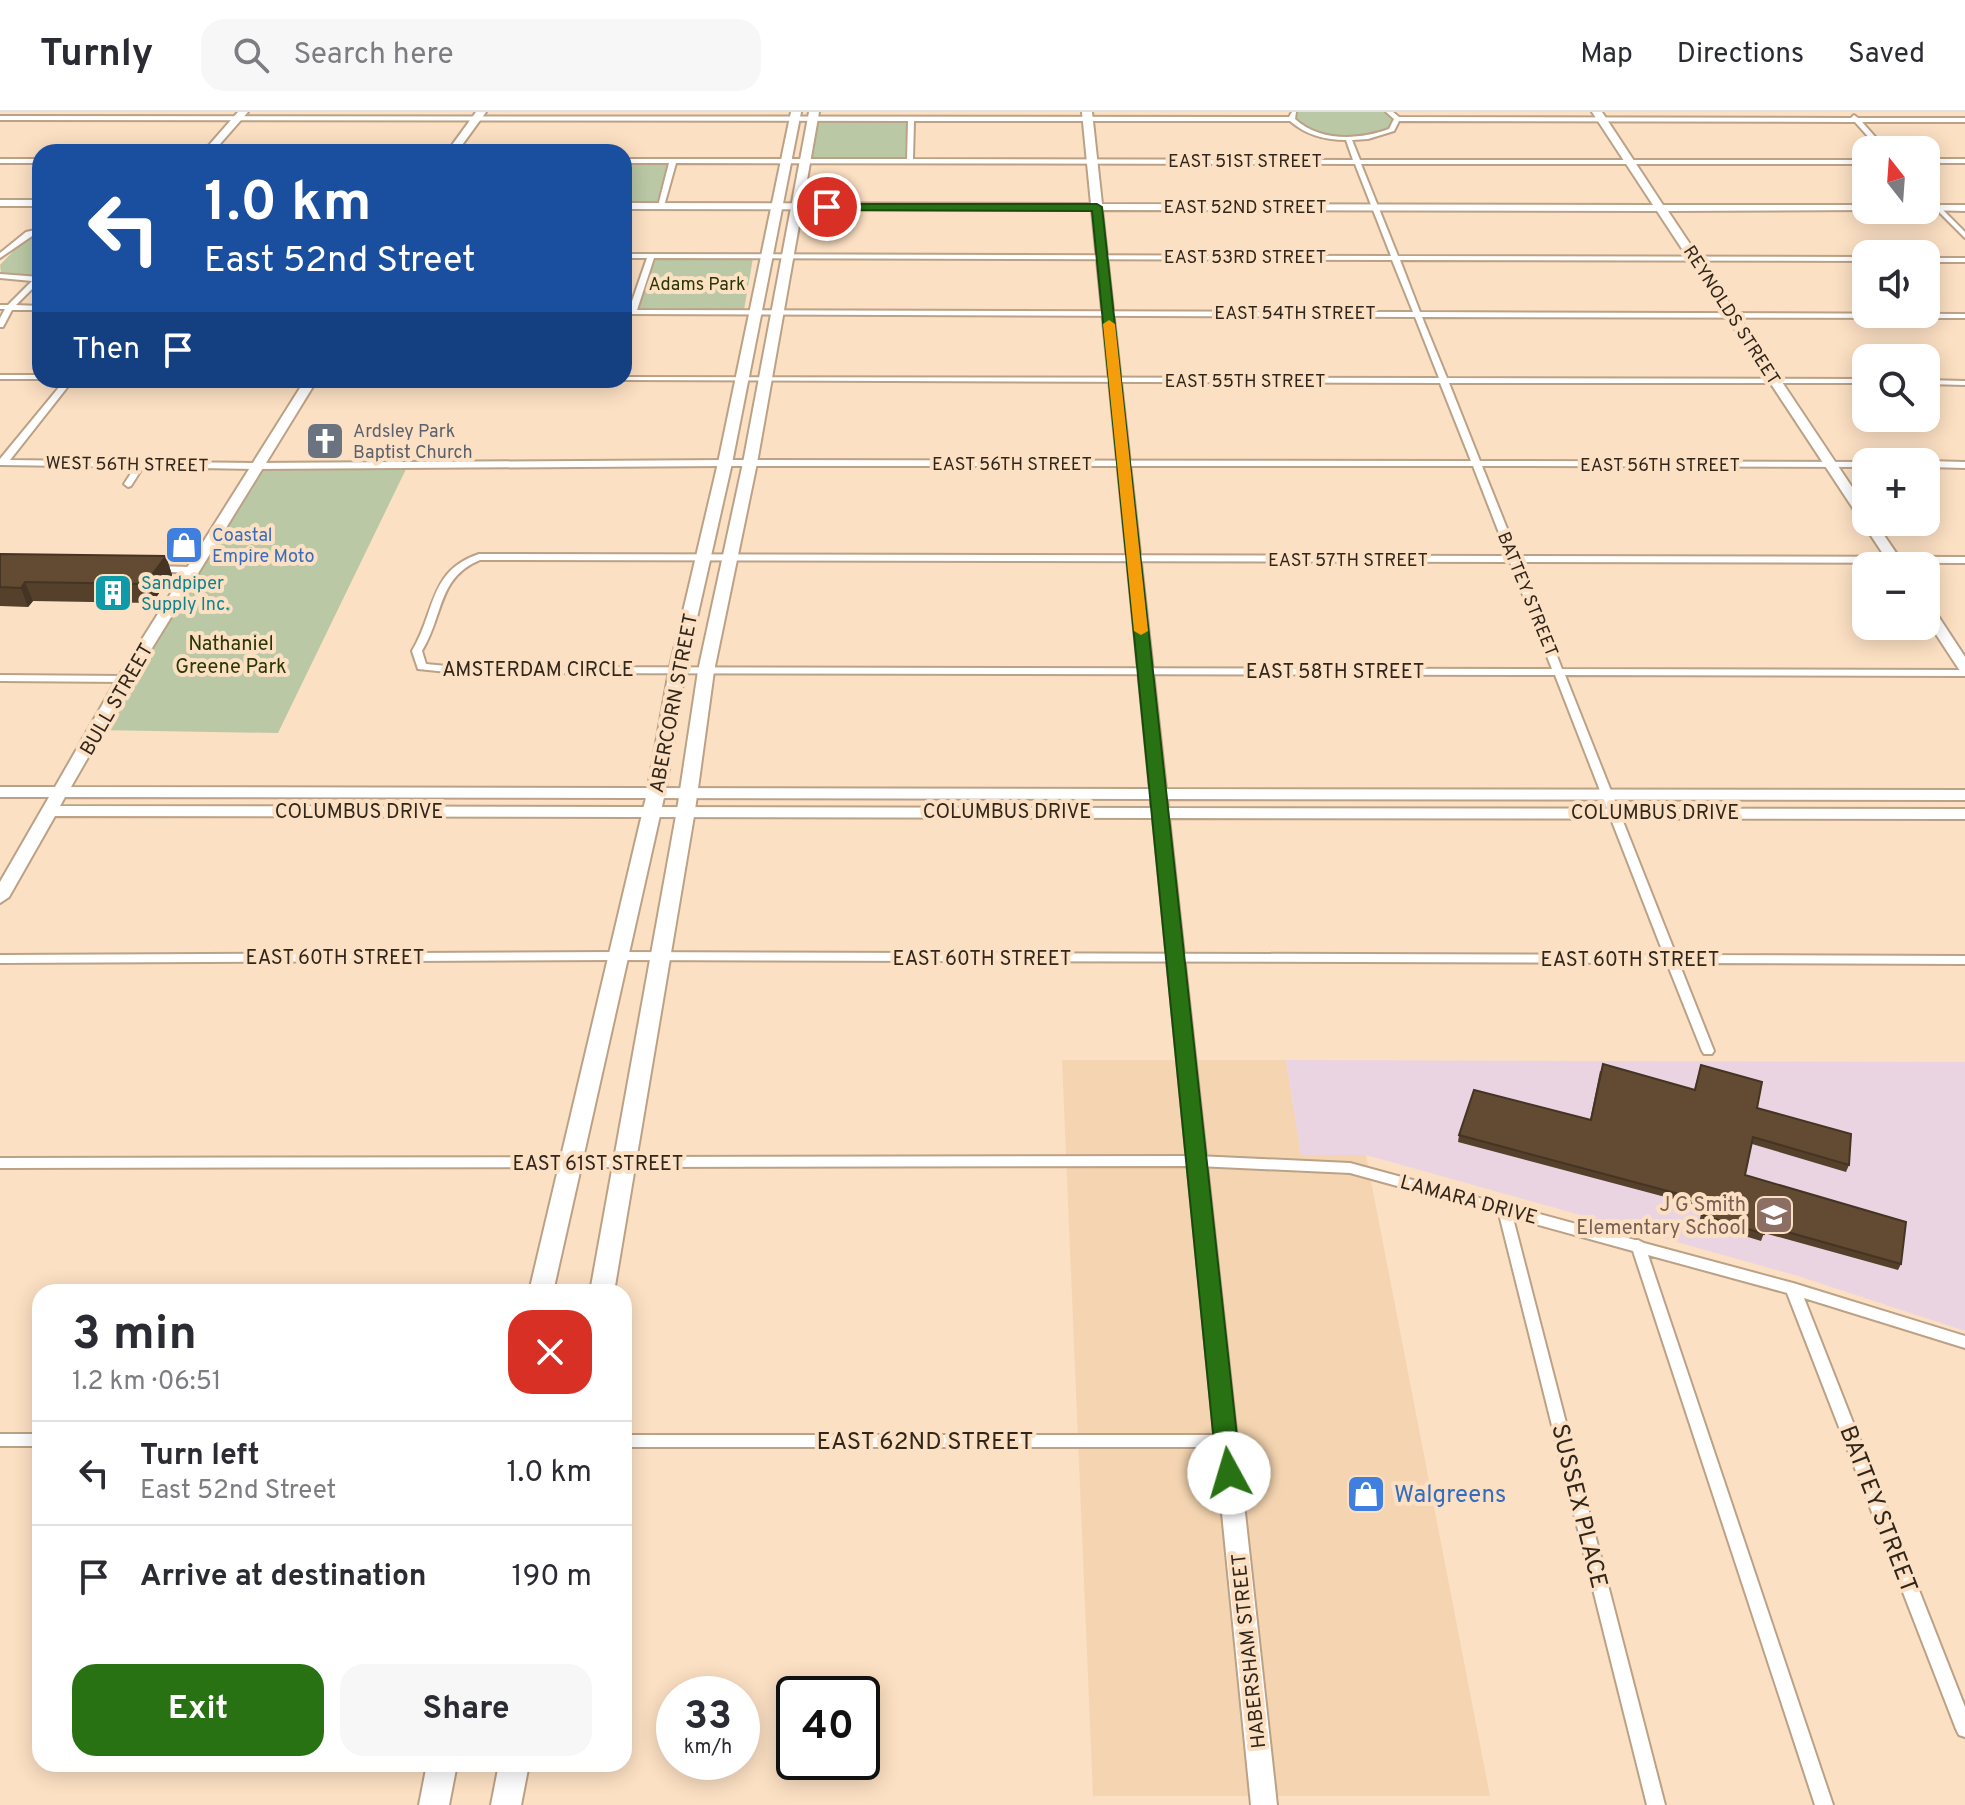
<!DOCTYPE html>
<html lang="en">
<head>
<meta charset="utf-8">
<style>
	:root { --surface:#fff; --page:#f7f7f7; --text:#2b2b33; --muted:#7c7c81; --line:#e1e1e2; --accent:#287214 }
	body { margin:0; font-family:Overpass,sans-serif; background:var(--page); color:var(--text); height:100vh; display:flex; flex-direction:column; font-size:30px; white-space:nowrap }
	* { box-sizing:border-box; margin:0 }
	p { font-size:26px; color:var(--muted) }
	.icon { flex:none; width:44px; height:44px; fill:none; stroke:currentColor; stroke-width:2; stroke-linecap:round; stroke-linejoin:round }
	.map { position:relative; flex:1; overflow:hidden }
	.panel { position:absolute; left:32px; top:1172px; width:600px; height:488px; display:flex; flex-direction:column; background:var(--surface); border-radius:24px; box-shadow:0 4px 20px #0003 }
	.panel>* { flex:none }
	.top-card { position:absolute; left:32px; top:32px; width:600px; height:244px; border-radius:24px; box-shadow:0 4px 20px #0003; background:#1a4fa0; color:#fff; overflow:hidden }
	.needle { width:52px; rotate:343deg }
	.tools { position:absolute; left:1852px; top:24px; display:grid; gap:16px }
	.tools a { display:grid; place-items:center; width:88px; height:88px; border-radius:16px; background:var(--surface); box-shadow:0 4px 20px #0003; font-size:40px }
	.speed { position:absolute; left:656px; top:1564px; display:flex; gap:16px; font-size:40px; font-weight:700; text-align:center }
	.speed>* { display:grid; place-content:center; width:104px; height:104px; border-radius:50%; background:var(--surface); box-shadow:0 4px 20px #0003; line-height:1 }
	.speed small { font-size:20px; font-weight:400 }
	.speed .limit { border:4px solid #111; border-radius:12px; background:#fff; color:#111 }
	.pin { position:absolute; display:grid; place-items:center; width:68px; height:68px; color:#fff; margin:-34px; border:4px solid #fff; border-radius:50%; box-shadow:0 2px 8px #0007 }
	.me { position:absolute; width:88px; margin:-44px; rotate:354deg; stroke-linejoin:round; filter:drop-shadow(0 0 6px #0008) }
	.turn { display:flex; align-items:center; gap:28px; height:168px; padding:0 40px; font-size:36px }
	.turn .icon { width:104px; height:104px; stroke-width:2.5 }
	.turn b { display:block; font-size:56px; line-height:68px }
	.then { display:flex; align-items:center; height:76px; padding:0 40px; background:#0003; gap:16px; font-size:30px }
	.round { display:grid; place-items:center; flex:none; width:84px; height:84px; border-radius:24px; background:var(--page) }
	.overview { display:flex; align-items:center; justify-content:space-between; height:136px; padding:0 40px }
	h1 { font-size:48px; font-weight:700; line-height:60px }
	.cta { display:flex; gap:16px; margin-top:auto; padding:16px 40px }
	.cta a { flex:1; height:92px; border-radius:24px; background:var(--accent); color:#fff; font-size:32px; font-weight:700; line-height:92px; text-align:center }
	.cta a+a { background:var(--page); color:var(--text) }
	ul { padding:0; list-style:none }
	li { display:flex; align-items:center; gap:24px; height:104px; padding:0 40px; border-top:2px solid var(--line) }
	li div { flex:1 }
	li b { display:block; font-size:30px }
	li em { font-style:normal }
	header { display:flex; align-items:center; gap:48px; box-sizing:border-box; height:112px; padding:0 40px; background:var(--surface); border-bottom:2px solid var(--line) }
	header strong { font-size:38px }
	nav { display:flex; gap:44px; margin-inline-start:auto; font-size:28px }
	.search { width:560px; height:72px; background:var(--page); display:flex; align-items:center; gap:20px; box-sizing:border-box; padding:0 28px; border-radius:24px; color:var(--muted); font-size:30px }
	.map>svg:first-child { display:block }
	.built { fill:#f5d5b1 }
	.education { fill:#ead4e2 }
	.green { fill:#bac8a5 }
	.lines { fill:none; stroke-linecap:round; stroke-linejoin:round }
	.street-casing { stroke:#bba185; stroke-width:4 }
	.secondary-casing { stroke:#bba185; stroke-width:4 }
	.primary-casing { stroke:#bba185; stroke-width:4 }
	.street { fill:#fff; fill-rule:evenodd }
	.secondary { fill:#fff; fill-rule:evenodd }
	.primary { fill:#fff; fill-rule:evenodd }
	.wall { fill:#54402b }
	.shaded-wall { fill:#453423 }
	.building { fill:#624b32; stroke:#453423; stroke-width:2 }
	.route { fill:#287214; stroke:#1a4a0d; stroke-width:2 }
	.slow { fill:#f59e0b }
	.labels { text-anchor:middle; stroke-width:8; stroke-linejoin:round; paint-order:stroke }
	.far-street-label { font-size:18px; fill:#30261b; stroke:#fce0c3 }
	.far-park-label { font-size:18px; fill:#283704; stroke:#fce0c3 }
	.far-worship-label { font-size:18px; fill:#5b616d; stroke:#fce0c3; text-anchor:start }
	.far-shop-label { font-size:18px; fill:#366cbe; stroke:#fce0c3; text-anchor:start }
	.far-culture-label { font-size:18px; fill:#0d838f; stroke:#fce0c3; text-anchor:start }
	.park-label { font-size:20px; fill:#283704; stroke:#fce0c3 }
	.street-label { font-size:20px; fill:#30261b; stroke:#fce0c3 }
	.education-label { font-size:20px; fill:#785e54; stroke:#fce0c3; text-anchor:end }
	.near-street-label { font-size:24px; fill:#30261b; stroke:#fce0c3 }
	.near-shop-label { font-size:24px; fill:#366cbe; stroke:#fce0c3; text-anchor:start }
</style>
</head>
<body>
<header>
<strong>Turnly</strong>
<div class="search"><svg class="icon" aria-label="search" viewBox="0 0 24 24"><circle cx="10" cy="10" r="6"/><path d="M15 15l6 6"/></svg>Search here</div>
<nav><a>Map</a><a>Directions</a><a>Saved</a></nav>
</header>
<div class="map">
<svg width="1965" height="1693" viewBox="0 0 1965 1693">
	<rect width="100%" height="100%" fill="#fce0c3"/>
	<!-- built -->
	<path class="built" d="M 1062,948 L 1286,948 L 1301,1042 L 1366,1043 L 1490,1684 L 1093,1684 Z"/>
	<!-- education -->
	<path class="education" d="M 1286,948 L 1965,950 L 1965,1219 L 1798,1164 L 1366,1043 L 1301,1043 Z"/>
	<!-- green -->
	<path class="green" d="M 1294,0 L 1389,0 L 1397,13 C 1366,34 1326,25 1294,10 Z
		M 907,8 L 905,46 L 809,47 L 816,9 Z
		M 673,48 L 661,94 L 624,94 L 624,49 Z
		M 40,121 L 40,164 L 1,161 L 0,153 L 24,128 Z
		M 654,146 L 753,146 L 744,198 L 636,199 Z
		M 408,353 L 278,621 L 98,618 L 254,354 Z"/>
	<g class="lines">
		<defs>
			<path id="street" d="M 1292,0 L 1296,0 L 1295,7 C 1320,30 1359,28 1389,17 L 1394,7 L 1386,0 L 1393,0 L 1399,5 L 1851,6 L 1854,3 L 1858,6 L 1965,6 L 1965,10 L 1862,10 L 1887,38 L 1880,38 L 1855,10 L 1399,9 L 1394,19 L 1368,27 L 1352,28 L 1360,48 L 1866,48 L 1866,52 L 1361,52 L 1398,144 L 1866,145 L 1866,149 L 1400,148 L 1420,200 L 1965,202 L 1965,206 L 1422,205 L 1447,266 L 1866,267 L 1866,271 L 1449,271 L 1480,349 L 1868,350 L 1866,350 L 1866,355 L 1482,354 L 1518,444 L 1965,445 L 1965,451 L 1520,450 L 1562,557 L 1965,558 L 1965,564 L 1565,563 L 1676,843 L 1965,844 L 1965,852 L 1679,851 L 1714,939 L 1712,942 L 1704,942 L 1702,939 L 1667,851 L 616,848 L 0,851 L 0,843 L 616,840 L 1664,843 L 1555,563 L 457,561 L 418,557 L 412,539 C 436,500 428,459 479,442 L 1508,444 L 1473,354 L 725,354 L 254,357 L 143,355 L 131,374 L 128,375 L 124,372 L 135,355 L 0,353 L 0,347 L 65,268 L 73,268 L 10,348 L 254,351 L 725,348 L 1471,349 L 1440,271 L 621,268 L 624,268 L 624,265 L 1439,266 L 1415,205 L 624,202 L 624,198 L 629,198 L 647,146 L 624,146 L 624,142 L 1391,144 L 1355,52 L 676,51 L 664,94 L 661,96 L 658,94 L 669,51 L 624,51 L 624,47 L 907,47 L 908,9 L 0,8 L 0,4 L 1289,5 ZM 914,9 L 1290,9 C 1306,23 1325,28 1346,28 L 1353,48 L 913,47 ZM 654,146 L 1392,148 L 1413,200 L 637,198 ZM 480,448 L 1510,450 L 1552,557 L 457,555 L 426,552 L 422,539 C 444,503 437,466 480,448 Z
				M 0,47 L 40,47 L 40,51 L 0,51 Z
				M 1926,47 L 1965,47 L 1965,51 L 1926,51 Z
				M 1926,81 L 1965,120 L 1965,126 L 1926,87 Z
				M 40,117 L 40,121 L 32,124 L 0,146 L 0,141 L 26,120 Z
				M 1926,146 L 1965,146 L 1965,150 L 1926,150 Z
				M 0,162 L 40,165 L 40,169 L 16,193 L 40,194 L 40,198 L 12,198 L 3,215 L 0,215 L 0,206 L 5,197 L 0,197 L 0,193 L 8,193 L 32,169 L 0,166 Z
				M 0,263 L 40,263 L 40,267 L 0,267 Z
				M 1926,268 L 1965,269 L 1965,273 L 1926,272 Z
				M 1926,349 L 1965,350 L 1965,356 L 1926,355 L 1926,350 L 1924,350 Z
				M 154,454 L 191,455 L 196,458 L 191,461 L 151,459 L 149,457 Z
				M 0,563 L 125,564 L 130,567 L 125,570 L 0,569 Z
				M 1197,1044 L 1350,1051 L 1501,1092 L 1504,1091 L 1510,1094 L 1635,1128 L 1638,1128 L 1644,1131 L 1793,1171 L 1965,1224 L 1965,1236 L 1804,1186 L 1965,1595 L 1965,1625 L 1959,1623 L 1956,1617 L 1787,1181 L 1648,1143 L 1833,1693 L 1815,1693 L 1633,1139 L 1513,1106 L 1665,1693 L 1647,1693 L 1499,1102 L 1350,1061 L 1197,1054 L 0,1056 L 0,1046 Z
				M 0,1322 L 40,1322 L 40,1334 L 0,1334 Z
				M 624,1323 L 1226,1323 L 1231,1324 L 1234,1329 L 1231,1334 L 1226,1335 L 624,1335 Z"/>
			<path id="secondary" d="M 238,0 L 248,0 L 213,40 L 203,40 Z
				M 476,0 L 486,0 L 457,40 L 447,40 Z
				M 1082,0 L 1092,0 L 1102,92 L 1653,93 L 1592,0 L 1602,0 L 1663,93 L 1866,93 L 1866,98 L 1870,98 L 1668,99 L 1866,396 L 1866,410 L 1875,410 L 1905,454 L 1891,454 L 1657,99 L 1102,98 L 1166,677 L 1965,678 L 1965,688 L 1167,687 L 1168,696 L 1965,697 L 1965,707 L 1169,706 L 1277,1693 L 1251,1693 L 1153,706 L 55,704 L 9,785 L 0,791 L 0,770 L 49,685 L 0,685 L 0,675 L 55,675 L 117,567 L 305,268 L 317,268 L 133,567 L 71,675 L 1150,677 L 1092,98 L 624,97 L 624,91 L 1091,92 ZM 65,685 L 1151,687 L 1151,696 L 60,694 Z
				M 0,88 L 40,88 L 40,94 L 0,94 Z
				M 1926,93 L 1965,93 L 1965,99 L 1922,98 L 1926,98 Z
				M 1926,492 L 1931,493 L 1965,545 L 1965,561 L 1960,559 L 1926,507 Z"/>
			<path id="primary" d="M 791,0 L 801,0 L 732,351 L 685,559 L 665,681 L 553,1180 L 529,1180 L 647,681 L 669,559 L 718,351 Z
				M 809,0 L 819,0 L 757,351 L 714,559 L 695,698 L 614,1180 L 590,1180 L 677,698 L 698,559 L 743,351 Z
				M 427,1652 L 457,1652 L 449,1693 L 419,1693 Z
				M 499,1652 L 529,1652 L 521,1693 L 491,1693 Z"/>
		</defs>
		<!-- street casing -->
		<use href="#street" class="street-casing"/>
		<!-- secondary casing -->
		<use href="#secondary" class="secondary-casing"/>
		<!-- primary casing -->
		<use href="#primary" class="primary-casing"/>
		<!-- street -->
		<use href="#street" class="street"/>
		<!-- secondary -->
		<use href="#secondary" class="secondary"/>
		<!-- primary -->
		<use href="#primary" class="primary"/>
	</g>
	<!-- wall -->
	<path class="wall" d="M 0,442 L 166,444 L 172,463 L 152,491 L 33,489 L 28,495 L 0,494 Z
		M 1701,953 L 1757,996 L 1849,1053 L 1846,1060 L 1752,1032 L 1745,1063 L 1901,1152 L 1898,1158 L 1764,1121 L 1761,1129 L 1699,1110 L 1703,1095 L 1458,1030 L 1459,1023 L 1590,1008 L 1600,959 L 1694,978 Z"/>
	<!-- shaded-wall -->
	<path class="shaded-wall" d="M 166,444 L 172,463 L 152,491 L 145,472 Z
		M 25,470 L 33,489 L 28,495 L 21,476 Z"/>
	<!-- building -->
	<path class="building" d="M 0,442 L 166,444 L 145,472 L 25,470 L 21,476 L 0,475 Z
		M 1603,952 L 1695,978 L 1701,953 L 1762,970 L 1757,996 L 1851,1022 L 1849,1053 L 1753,1025 L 1745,1063 L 1906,1110 L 1901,1152 L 1766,1114 L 1764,1122 L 1702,1103 L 1705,1089 L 1459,1023 L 1474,978 L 1591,1008 Z"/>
	<!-- route -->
	<path class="route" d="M 1097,92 L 1102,95 L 1241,1361 L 1238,1368 L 1229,1371 L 1221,1368 L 1217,1361 L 1092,99 L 827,98 L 822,95 L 827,92 Z"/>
	<!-- slow -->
	<path class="slow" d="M 1109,208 L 1115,212 L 1148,519 L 1141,523 L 1134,519 L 1103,212 Z"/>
	<!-- icons -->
	<defs>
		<symbol id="church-square" viewBox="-11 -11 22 22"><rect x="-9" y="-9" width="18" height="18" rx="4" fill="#6b7280" stroke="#fce0c3"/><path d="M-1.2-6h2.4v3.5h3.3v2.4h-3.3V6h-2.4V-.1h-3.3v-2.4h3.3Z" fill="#fff"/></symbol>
		<symbol id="shop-square" viewBox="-11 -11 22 22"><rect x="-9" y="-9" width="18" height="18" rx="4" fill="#3f7fe0" stroke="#fce0c3"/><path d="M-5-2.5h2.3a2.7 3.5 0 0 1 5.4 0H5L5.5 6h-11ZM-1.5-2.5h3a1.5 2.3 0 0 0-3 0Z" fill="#fff"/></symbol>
		<symbol id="building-square" viewBox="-11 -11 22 22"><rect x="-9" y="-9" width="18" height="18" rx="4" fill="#0f9aa8" stroke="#fce0c3"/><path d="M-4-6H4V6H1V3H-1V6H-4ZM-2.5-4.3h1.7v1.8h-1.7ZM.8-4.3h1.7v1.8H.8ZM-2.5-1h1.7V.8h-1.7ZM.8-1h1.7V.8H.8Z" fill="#fff"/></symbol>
		<symbol id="school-square" viewBox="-11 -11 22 22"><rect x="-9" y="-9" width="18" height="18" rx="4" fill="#8d6e63" stroke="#fce0c3"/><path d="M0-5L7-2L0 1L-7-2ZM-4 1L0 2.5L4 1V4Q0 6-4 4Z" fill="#fff"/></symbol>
	</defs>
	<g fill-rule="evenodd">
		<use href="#church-square" x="303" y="307" width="44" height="44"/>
		<use href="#shop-square" x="162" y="411" width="44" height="44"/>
		<use href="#building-square" x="91" y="459" width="44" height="44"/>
		<use href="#school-square" x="1752" y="1081" width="44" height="44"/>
		<use href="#shop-square" x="1344" y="1360" width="44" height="44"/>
	</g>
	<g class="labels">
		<!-- far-street labels -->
		<g class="far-street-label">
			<text x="1245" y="55">EAST 51ST STREET</text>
			<text x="1245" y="101">EAST 52ND STREET</text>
			<text x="1245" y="151">EAST 53RD STREET</text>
			<text x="1295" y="207">EAST 54TH STREET</text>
			<text transform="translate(1732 203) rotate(57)" y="6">REYNOLDS STREET</text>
			<text x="1245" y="275">EAST 55TH STREET</text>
			<text transform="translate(127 352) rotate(1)" y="6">WEST 56TH STREET</text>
			<text x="1012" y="358">EAST 56TH STREET</text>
			<text x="1660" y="359">EAST 56TH STREET</text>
			<text x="1348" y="454">EAST 57TH STREET</text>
			<text transform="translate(1528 482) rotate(68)" y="6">BATTEY STREET</text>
		</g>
		<!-- far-park labels -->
		<g class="far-park-label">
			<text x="697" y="178">Adams Park</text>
		</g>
		<!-- far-worship labels -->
		<g class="far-worship-label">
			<text x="353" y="325">Ardsley Park<tspan x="353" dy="21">Baptist Church</tspan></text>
		</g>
		<!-- far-shop labels -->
		<g class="far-shop-label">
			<text x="212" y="429">Coastal<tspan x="212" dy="21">Empire Moto</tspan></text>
		</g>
		<!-- far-culture labels -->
		<g class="far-culture-label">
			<text x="141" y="477">Sandpiper<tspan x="141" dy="21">Supply Inc.</tspan></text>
		</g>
		<!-- park labels -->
		<g class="park-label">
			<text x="231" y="538">Nathaniel<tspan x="231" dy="23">Greene Park</tspan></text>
		</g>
		<!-- street labels -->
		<g class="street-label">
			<text x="538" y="564">AMSTERDAM CIRCLE</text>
			<text x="1335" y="566">EAST 58TH STREET</text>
			<text transform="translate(116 587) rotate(-60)" y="7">BULL STREET</text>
			<text transform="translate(673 591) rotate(-79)" y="7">ABERCORN STREET</text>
			<text x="359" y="706">COLUMBUS DRIVE</text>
			<text x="1007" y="706">COLUMBUS DRIVE</text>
			<text x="1655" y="707">COLUMBUS DRIVE</text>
			<text x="335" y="852">EAST 60TH STREET</text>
			<text x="982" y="853">EAST 60TH STREET</text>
			<text x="1630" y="854">EAST 60TH STREET</text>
			<text x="598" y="1058">EAST 61ST STREET</text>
			<text transform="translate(1469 1087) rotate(15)" y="7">LAMARA DRIVE</text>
			<text transform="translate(1248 1539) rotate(-96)" y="7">HABERSHAM STREET</text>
		</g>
		<!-- education labels -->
		<g class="education-label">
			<text x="1746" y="1099">J G Smith<tspan x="1746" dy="23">Elementary School</tspan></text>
		</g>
		<!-- near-street labels -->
		<g class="near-street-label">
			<text x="925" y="1337">EAST 62ND STREET</text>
			<text transform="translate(1580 1394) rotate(76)" y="8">SUSSEX PLACE</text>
			<text transform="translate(1879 1397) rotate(69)" y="8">BATTEY STREET</text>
		</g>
		<!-- near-shop labels -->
		<g class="near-shop-label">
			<text x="1394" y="1390">Walgreens</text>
		</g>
	</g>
</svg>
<div class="tools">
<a><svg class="needle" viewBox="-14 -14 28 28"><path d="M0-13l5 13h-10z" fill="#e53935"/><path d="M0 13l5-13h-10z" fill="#7c7c81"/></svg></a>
<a><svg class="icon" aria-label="sound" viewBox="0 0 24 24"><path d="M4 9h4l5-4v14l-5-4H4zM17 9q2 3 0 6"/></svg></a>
<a><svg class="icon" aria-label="search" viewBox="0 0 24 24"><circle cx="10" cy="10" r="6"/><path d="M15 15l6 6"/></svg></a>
<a>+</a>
<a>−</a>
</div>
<div class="speed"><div>33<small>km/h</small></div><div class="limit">40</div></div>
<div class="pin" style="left:827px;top:95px;background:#d93025"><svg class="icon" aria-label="arrive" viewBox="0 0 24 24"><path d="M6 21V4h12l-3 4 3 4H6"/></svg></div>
<svg class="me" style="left:1229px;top:1361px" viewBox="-20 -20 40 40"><circle r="19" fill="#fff"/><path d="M0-13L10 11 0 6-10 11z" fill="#287214"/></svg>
<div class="top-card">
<div class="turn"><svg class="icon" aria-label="left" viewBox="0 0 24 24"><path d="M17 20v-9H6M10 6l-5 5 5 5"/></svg><div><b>1.0 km</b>East 52nd Street</div></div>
<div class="then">Then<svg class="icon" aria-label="arrive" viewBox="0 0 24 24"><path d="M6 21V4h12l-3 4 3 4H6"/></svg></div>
</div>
<section class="panel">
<div class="overview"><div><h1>3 min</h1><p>1.2 km · 06:51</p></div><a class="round" style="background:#d93025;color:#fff"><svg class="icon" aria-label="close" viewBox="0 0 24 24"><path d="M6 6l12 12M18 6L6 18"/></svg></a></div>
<ul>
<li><svg class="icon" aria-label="left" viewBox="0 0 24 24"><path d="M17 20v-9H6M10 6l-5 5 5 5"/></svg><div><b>Turn left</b><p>East 52nd Street</p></div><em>1.0 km</em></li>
<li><svg class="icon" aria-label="arrive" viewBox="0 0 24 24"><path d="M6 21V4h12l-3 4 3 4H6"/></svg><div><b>Arrive at destination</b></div><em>190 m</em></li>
</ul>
<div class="cta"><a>Exit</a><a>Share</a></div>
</section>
</div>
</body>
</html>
